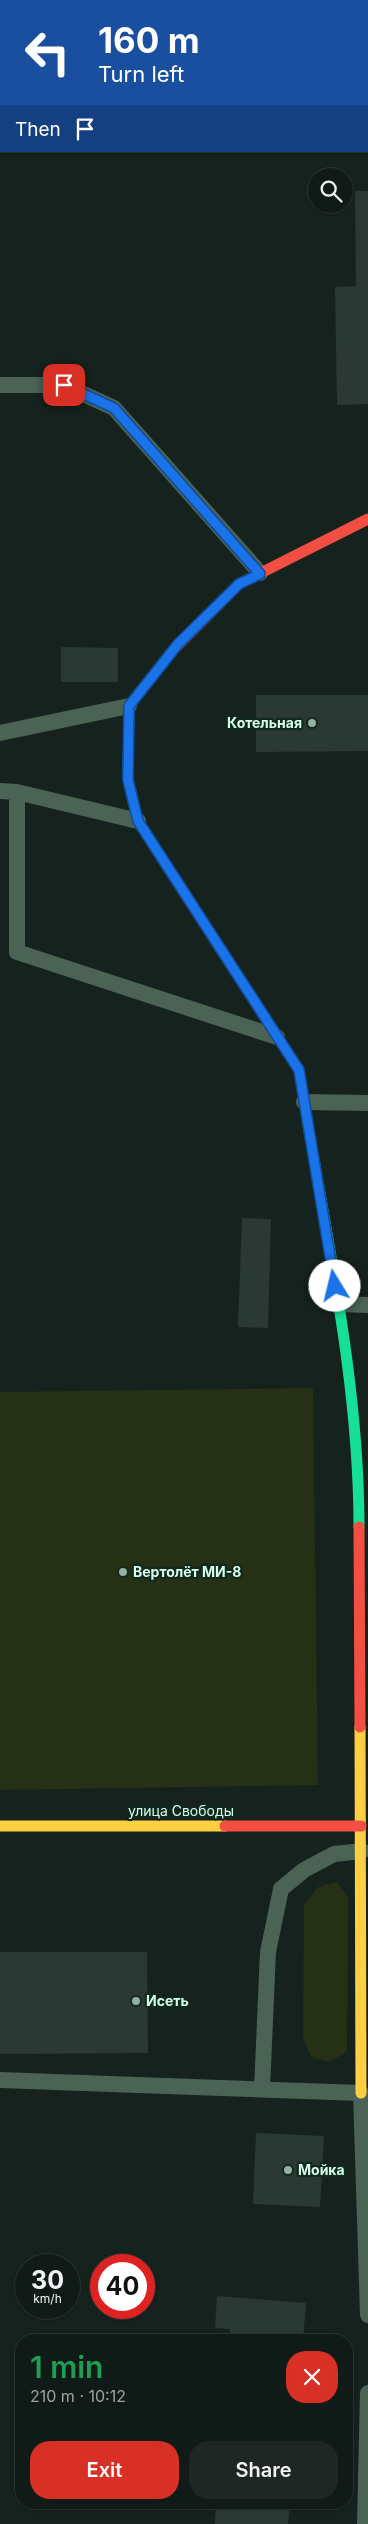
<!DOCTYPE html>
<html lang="en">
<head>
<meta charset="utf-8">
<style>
	:root { --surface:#101a16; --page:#1e2723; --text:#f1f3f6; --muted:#9ca1a1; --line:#303835; --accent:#d93025 }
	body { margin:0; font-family:Inter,sans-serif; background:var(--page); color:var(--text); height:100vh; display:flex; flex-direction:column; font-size:19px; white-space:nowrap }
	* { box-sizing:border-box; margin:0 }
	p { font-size:16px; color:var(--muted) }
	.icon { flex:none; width:28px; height:28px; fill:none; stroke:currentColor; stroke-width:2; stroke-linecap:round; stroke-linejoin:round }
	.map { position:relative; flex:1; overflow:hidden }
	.details { position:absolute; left:15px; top:2334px; width:338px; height:175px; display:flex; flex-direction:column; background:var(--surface); border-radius:20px; box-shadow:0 1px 4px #0004,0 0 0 1px var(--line) }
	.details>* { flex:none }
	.hud { position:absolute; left:0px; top:0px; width:369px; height:152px; box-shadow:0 1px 4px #0004,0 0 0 1px var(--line); background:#1a4fa0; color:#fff; overflow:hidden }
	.fabs { position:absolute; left:308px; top:168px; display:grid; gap:10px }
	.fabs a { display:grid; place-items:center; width:45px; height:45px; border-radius:50%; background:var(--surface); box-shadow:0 1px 4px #0004,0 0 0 1px var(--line); font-size:25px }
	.speed { position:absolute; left:15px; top:2254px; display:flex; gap:10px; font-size:25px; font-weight:700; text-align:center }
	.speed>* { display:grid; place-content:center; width:65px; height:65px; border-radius:50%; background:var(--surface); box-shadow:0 1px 4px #0004,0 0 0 1px var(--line); line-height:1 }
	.speed small { font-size:12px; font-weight:400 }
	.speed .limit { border:8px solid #d22; background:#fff; color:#111 }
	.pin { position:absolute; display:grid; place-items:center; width:42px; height:42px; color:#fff; margin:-21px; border-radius:10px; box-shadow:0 2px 8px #0006 }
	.me { position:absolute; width:55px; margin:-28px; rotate:351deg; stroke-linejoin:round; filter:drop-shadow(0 0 4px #0008) }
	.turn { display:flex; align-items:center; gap:18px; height:105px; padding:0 15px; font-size:22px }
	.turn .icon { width:65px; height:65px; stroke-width:2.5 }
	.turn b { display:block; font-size:35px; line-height:42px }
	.then { display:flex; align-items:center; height:48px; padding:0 15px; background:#0003; gap:10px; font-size:19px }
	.round { display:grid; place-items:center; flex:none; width:52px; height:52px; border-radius:20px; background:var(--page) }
	.head { display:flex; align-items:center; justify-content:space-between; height:85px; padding:0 15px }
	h1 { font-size:30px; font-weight:600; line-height:38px; color:#1e9e55 }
	.action { display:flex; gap:10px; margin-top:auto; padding:10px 15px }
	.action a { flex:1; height:58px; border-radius:20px; background:var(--accent); color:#fff; font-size:20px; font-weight:600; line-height:58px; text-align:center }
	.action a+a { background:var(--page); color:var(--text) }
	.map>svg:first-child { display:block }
	.green { fill:#253014 }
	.building { fill:#2b3934 }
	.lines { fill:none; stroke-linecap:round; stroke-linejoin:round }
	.lane { stroke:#4b6355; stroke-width:16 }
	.fast { stroke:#16e098; stroke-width:11 }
	.slow { stroke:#ffcf43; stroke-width:11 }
	.jam { stroke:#f24e42; stroke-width:11 }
	.route-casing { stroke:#114b97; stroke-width:12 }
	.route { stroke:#1a73e8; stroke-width:9 }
	.poi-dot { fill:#93b2a4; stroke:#10281e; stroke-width:2 }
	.labels { text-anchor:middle; stroke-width:4.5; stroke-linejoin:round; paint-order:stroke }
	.poi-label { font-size:14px; font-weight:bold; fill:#d7ffec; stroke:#10281e; text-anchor:start }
	.street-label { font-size:14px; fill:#d7ffec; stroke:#10281e }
</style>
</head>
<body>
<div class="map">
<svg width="368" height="2524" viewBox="0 0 368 2524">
	<rect width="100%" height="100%" fill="#16221d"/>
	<!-- green -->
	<path class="green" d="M 313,1388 L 318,1785 L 0,1790 L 0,1392 Z
		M 337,1882 L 348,1897 L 347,2052 L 329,2062 L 311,2057 L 303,2038 L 304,1905 L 318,1887 Z"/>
	<!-- building -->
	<path class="building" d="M 355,191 L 368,191 L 368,404 L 337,405 L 335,287 L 356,286 Z
		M 61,647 L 118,648 L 118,682 L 61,682 Z
		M 256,695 L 368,695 L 368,751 L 256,752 Z
		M 242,1218 L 271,1219 L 268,1328 L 238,1327 Z
		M 0,1952 L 147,1952 L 148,2053 L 0,2054 Z
		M 256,2133 L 324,2136 L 320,2207 L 253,2204 Z
		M 217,2296 L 306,2303 L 303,2340 L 229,2340 L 230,2329 L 215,2328 Z
		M 216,2502 L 290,2502 L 288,2524 L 215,2524 Z"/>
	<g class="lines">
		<!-- lane -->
		<path class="lane" d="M 0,385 L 64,385 L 114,408 L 260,573
			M 0,733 L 129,706
			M 0,791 L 17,792 L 138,821
			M 17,792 L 17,952 L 277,1037
			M 304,1102 L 368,1103
			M 338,1304 L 368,1305
			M 0,2080 L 361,2093 L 368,2315
			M 262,2089 L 268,1952 L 281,1889 L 304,1870 L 334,1854 L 362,1851
			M 365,2524 L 368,2393"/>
		<!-- fast -->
		<path class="fast" d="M 172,874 L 138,821 L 128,780 L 129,706 L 174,649
			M 305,1107 C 328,1246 359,1385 359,1527"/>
		<!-- slow -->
		<path class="slow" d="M 360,1727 L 361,2093
			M 0,1826 L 225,1826"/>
		<!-- jam -->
		<path class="jam" d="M 174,649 L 239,584 L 368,519
			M 172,874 L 299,1070 L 305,1107
			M 359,1527 L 360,1727
			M 225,1826 L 361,1826"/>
	</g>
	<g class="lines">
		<defs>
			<path id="route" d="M 64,385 L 114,408 L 260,574 L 239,584 L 178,644 L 129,706 L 128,780 L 138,821 L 299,1070 L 335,1286"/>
		</defs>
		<!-- route casing -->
		<use href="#route" class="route-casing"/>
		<!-- route -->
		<use href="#route" class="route"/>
	</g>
	<!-- markers -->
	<g class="poi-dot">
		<circle cx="312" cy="723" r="5"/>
		<circle cx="123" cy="1572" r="5"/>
		<circle cx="136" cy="2001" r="5"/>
		<circle cx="288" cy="2170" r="5"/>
	</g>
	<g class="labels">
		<!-- poi labels -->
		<g class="poi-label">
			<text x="302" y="728" text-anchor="end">Котельная</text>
			<text x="133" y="1577">Вертолёт МИ-8</text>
			<text x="146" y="2006">Исеть</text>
			<text x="298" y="2175">Мойка</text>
		</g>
		<!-- street labels -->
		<g class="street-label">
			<text x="181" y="1816">улица Свободы</text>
		</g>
	</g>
</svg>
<div class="fabs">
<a><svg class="icon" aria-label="search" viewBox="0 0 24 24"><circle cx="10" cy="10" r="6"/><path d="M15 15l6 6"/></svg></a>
</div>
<div class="speed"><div>30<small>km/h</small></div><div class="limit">40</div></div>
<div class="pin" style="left:64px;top:385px;background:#d93025"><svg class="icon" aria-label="arrive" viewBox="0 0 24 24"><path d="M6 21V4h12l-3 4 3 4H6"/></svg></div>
<svg class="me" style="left:335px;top:1286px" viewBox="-20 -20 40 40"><circle r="19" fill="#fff"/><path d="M0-13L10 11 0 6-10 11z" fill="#1a73e8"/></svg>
<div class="hud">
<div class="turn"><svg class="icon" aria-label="left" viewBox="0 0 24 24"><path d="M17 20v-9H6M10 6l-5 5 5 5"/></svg><div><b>160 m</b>Turn left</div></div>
<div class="then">Then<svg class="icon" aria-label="arrive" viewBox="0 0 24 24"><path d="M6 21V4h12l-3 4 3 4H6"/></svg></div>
</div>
<section class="details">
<div class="head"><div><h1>1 min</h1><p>210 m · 10:12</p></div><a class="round" style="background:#d93025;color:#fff"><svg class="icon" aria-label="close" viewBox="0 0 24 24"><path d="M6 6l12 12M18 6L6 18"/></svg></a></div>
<div class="action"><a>Exit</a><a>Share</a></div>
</section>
</div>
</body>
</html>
